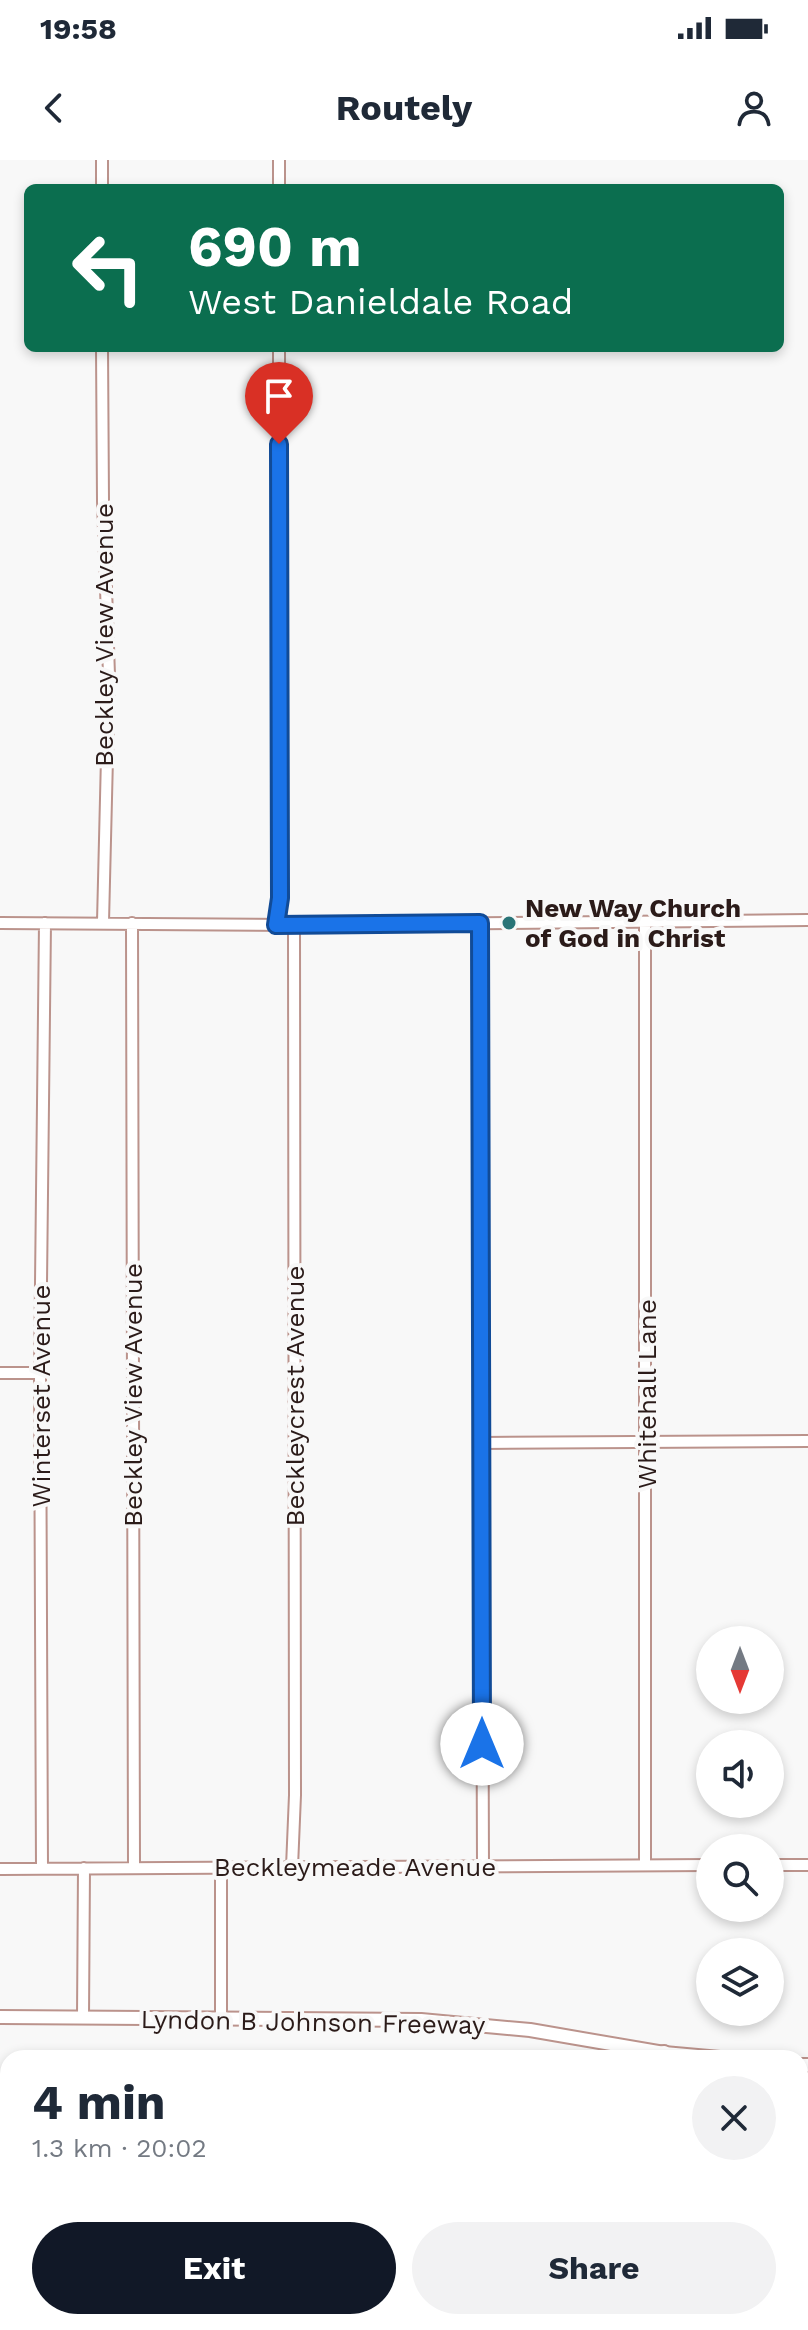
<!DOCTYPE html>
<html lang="en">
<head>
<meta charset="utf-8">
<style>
	:root { --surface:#fff; --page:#f2f2f3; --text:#1f2937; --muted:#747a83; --accent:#111827 }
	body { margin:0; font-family:"Work Sans",sans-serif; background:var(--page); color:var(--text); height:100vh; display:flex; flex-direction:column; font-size:30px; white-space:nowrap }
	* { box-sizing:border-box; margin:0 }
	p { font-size:26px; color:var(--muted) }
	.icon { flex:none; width:44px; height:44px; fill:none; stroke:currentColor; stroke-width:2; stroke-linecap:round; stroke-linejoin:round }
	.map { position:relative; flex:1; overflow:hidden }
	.panel { position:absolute; left:0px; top:1890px; width:808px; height:280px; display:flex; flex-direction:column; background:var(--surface); border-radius:24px 24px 0 0; box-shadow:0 4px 12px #0003 }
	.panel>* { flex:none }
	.hud { position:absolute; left:24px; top:24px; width:760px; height:168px; border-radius:12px; box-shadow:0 4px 12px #0003; background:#0b6e4f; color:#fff; overflow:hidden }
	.needle { width:52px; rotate:180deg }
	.fabs { position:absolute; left:696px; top:1466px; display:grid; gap:16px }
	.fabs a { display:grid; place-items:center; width:88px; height:88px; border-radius:50%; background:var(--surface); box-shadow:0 4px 12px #0003; font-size:40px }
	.pin { position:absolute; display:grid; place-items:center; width:68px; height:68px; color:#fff; margin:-82px -34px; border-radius:50% 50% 50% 0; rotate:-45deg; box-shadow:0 0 8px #0007 }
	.pin .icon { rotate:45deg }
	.me { position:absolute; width:88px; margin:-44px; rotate:0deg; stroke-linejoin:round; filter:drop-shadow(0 0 6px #0008) }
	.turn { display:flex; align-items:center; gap:28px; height:168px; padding:0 32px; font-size:36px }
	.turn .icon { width:104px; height:104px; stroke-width:2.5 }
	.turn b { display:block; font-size:56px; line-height:68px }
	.round { display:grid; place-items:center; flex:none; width:84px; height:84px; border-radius:42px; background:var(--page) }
	.summary { display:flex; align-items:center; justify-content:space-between; height:136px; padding:0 32px }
	h1 { font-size:48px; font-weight:700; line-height:60px }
	.primary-button { display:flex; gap:16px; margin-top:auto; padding:16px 32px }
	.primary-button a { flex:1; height:92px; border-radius:48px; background:var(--accent); color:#fff; font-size:32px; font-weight:700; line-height:92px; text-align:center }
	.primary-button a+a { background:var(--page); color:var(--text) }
	.status { display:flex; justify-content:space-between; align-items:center; height:56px; padding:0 40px; background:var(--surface); direction:ltr }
	.status svg { height:22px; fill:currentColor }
	header { display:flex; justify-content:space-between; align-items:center; height:104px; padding:0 32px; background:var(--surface); font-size:36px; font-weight:700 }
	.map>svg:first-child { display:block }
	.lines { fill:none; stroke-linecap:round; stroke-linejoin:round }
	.stream { stroke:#b083b2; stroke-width:2 }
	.minor-casing { stroke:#bb938c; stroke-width:14 }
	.major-casing { stroke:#bb938c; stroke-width:16 }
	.highway-casing { stroke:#bb938c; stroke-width:18 }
	.minor { stroke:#fff; stroke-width:10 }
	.major { stroke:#fff; stroke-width:12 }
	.highway { stroke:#fff; stroke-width:14 }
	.route-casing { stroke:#114b97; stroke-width:20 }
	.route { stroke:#1a73e8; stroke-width:14 }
	.poi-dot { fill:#2a7477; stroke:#f8f8f8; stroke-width:3 }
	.labels { text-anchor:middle; stroke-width:8; stroke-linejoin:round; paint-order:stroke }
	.street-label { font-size:26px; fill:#2b1b19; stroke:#f8f8f8 }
	.poi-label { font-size:26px; font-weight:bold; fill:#2b1b19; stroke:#f8f8f8; text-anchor:start }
</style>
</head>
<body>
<div class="status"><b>19:58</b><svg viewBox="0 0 49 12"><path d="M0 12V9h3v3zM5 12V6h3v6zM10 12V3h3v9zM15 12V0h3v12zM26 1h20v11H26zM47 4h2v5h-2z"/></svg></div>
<header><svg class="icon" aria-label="back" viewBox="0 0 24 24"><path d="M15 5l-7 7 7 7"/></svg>Routely<svg class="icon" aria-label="person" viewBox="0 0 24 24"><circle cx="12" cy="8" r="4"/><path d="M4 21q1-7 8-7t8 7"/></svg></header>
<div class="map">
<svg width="808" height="2170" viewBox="0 0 808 2170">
	<rect width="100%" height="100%" fill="#f8f8f8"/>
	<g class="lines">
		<!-- stream -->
		<path class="stream" d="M 8,2138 L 3,2142 L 2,2156 L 8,2161
			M 11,2162 L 40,2170
			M 195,2162 L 215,2166 L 221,2162
			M 188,2170 L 191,2162"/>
		<defs>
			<path id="minor" d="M 102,0 L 102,28
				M 279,0 L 279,28
				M 102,188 L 103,341 L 109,515 L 103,762
				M 0,763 L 294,765 L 808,760
				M 132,763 L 134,1708
				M 480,763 L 483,1706
				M 645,763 L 645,1705
				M 276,765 L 280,738 L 279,188
				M 0,1213 L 40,1213
				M 482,1283 L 808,1281
				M 770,1705 L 808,1705
				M 221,1707 L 221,1860
				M 292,1707 L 295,1635 L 294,765
				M 42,1708 L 40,1213 L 45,763
				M 0,1709 L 710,1705
				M 83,1857 L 84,1708"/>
			<path id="major" d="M 0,1857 L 421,1860 L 530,1870 L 664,1893 L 720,1898
				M 800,1905 L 808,1905
				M 0,2029 L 8,2029
				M 800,2062 L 808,2064"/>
			<path id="highway" d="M 642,1898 L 664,1893
				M 0,1928 L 8,1928
				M 0,1963 L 8,1962
				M 800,1982 L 808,1984
				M 800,2011 L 808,2013"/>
		</defs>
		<!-- minor casing -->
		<use href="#minor" class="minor-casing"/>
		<!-- major casing -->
		<use href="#major" class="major-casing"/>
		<!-- highway casing -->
		<use href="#highway" class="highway-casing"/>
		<!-- minor -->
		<use href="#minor" class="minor"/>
		<!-- major -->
		<use href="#major" class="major"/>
		<!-- highway -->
		<use href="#highway" class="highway"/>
	</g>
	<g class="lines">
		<defs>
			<path id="route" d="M 279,284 L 280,738 L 276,765 L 480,763 L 482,1584"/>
		</defs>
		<!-- route casing -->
		<use href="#route" class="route-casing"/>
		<!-- route -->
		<use href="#route" class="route"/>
	</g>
	<!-- markers -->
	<circle class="poi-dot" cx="509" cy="763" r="8"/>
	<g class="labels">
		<!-- street labels -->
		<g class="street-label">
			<text transform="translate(104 475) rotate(-90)" y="9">Beckley View Avenue</text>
			<text transform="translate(647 1234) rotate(-90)" y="9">Whitehall Lane</text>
			<text transform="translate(133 1235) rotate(-90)" y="9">Beckley View Avenue</text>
			<text transform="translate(41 1236) rotate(-90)" y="9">Winterset Avenue</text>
			<text transform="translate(295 1236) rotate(-90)" y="9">Beckleycrest Avenue</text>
			<text x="355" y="1716">Beckleymeade Avenue</text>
			<text transform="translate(313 1862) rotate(1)" y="9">Lyndon B Johnson Freeway</text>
		</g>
		<!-- poi labels -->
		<g class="poi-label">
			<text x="525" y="757">New Way Church<tspan x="525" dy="30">of God in Christ</tspan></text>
		</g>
	</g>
</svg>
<div class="fabs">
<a><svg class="needle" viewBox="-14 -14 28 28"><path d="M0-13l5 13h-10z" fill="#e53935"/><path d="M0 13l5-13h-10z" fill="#747a83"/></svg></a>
<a><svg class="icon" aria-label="sound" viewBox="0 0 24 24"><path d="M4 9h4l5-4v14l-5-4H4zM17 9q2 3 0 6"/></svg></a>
<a><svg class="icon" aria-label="search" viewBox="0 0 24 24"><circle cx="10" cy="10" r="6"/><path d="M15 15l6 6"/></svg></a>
<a><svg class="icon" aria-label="layers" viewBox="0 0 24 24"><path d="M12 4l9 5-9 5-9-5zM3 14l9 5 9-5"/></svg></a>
</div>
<div class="pin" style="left:279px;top:284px;background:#d93025"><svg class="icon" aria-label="arrive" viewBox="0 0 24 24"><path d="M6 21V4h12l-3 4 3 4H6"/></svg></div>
<svg class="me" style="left:482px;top:1584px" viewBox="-20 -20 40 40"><circle r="19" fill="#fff"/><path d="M0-13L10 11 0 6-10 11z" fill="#1a73e8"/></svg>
<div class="hud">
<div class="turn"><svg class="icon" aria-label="left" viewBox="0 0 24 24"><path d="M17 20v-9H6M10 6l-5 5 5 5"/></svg><div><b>690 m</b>West Danieldale Road</div></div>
</div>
<section class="panel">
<div class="summary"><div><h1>4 min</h1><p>1.3 km · 20:02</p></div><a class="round"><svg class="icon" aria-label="close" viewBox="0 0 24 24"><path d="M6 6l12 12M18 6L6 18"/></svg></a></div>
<div class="primary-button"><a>Exit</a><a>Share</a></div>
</section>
</div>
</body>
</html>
